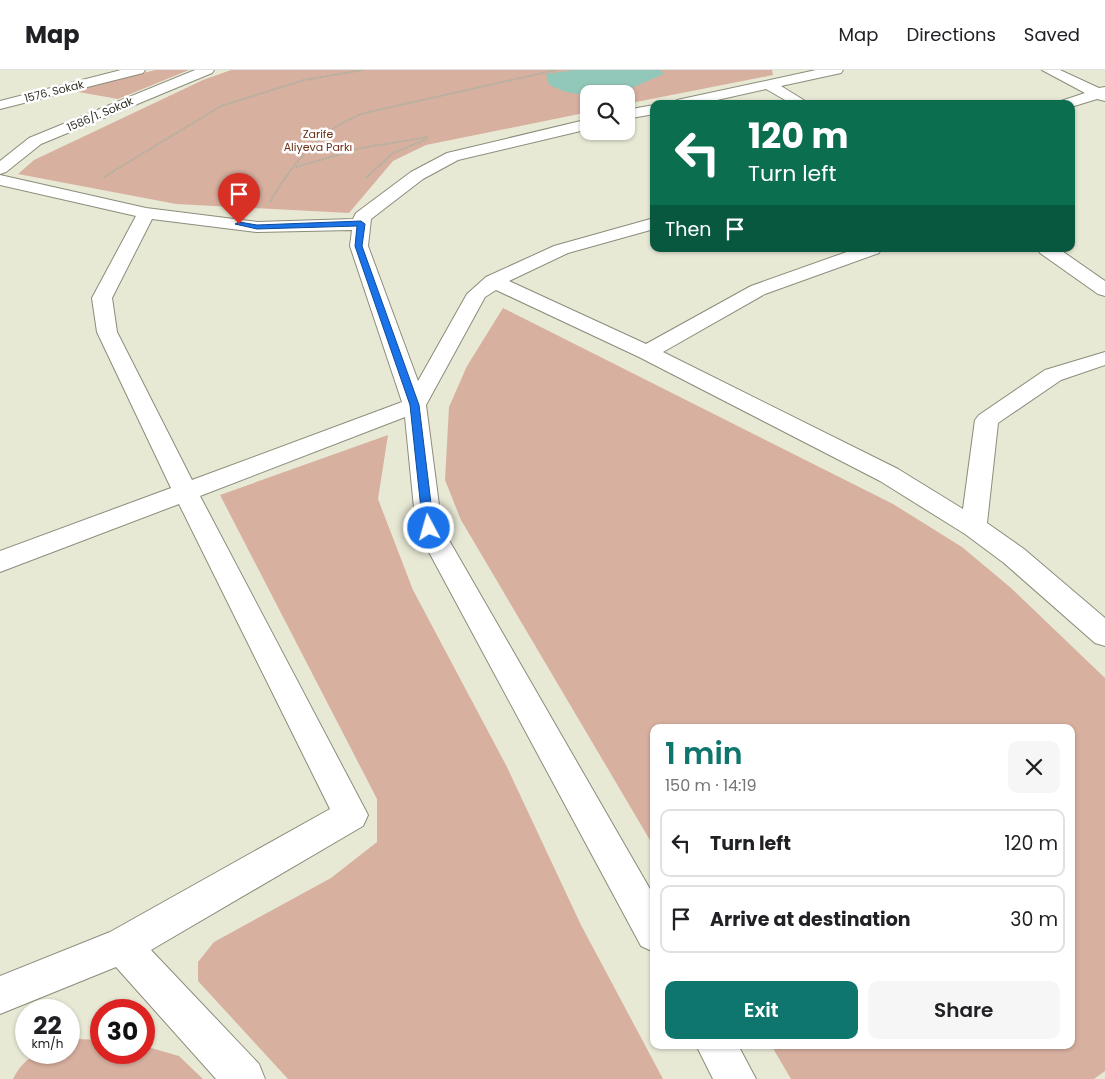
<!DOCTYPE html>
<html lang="en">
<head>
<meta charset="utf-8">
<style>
	:root { --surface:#fff; --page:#f6f6f6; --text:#202124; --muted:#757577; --line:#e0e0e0; --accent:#0f766e }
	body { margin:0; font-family:Poppins,sans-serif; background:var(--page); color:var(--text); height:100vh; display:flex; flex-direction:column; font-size:19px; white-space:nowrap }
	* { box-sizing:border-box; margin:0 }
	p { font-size:16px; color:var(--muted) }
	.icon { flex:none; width:28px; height:28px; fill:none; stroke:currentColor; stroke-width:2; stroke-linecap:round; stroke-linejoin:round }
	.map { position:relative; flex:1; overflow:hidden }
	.details { position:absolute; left:650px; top:654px; width:425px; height:325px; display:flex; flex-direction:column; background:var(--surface); border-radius:10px; box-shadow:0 1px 4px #0004 }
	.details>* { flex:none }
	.guide { position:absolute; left:650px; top:30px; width:425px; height:152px; border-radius:10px; box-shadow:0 1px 4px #0004; background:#0b6e4f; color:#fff; overflow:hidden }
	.controls { position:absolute; left:580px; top:15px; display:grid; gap:10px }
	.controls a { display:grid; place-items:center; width:55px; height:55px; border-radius:10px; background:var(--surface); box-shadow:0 1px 4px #0004; font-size:25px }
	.speed { position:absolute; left:15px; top:929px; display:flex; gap:10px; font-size:25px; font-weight:700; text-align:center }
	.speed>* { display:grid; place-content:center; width:65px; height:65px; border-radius:50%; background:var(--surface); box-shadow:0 1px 4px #0004; line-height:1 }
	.speed small { font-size:12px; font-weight:400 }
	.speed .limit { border:8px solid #d22; background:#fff; color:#111 }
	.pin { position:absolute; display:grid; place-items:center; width:42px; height:42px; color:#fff; margin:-51px -21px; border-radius:50% 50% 50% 0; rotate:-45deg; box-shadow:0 0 5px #0007 }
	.pin .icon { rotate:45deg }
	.me { position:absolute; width:55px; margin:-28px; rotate:354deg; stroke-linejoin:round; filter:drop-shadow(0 0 4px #0008) }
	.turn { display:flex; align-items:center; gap:18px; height:105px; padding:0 15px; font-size:22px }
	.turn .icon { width:65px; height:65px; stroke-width:2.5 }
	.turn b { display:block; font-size:35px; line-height:42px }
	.then { display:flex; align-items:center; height:48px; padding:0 15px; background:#0003; gap:10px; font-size:19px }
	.round { display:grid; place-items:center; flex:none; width:52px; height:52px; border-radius:10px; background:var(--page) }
	.summary { display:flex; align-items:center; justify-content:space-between; height:85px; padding:0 15px }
	h1 { font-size:30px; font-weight:600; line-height:38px; color:var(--accent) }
	.action { display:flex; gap:10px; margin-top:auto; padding:10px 15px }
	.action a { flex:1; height:58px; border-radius:10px; background:var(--accent); color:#fff; font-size:20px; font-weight:600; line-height:58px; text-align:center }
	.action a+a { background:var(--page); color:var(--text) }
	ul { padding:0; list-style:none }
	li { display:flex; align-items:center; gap:15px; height:68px; margin:0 10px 8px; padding:0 5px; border:2px solid var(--line); border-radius:10px }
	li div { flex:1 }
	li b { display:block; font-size:19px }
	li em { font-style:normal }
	header { display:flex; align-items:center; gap:30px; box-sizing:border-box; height:70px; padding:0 25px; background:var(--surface); border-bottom:1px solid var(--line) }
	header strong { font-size:24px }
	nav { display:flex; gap:28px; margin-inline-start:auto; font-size:18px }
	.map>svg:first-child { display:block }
	.green { fill:#d8b0a0 }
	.water { fill:#92c8b9 }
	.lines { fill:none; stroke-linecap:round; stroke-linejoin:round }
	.minor-casing { stroke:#8b8c7a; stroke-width:2 }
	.path { stroke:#afb0a0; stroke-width:2; stroke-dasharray:2 1; stroke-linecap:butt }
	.minor { fill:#fff; fill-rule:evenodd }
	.route { fill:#1a73e8; stroke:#114b97 }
	.labels { text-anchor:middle; stroke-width:5; stroke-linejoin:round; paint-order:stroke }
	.far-street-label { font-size:11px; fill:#32322a; stroke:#fff }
	.far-park-label { font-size:11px; fill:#6a3016; stroke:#fff }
</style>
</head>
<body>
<header>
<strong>Map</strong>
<nav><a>Map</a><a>Directions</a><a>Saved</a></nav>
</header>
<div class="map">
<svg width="1105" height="1009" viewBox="0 0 1105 1009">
	<rect width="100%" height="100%" fill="#e8e9d5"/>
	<!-- green -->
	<path class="green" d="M 155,0 L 189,0 L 118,29 L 73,21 Z
		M 231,0 L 772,0 L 773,5 L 626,34 L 626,24 L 589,24 L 589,42 L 426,75 L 393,91 L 349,143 L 176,134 L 18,104 L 34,90 L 203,10 Z
		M 503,238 L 893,434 L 962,477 L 1011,518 L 1105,608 L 1105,1001 L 1094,1009 L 791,1009 L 771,975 L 1071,975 L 1071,658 L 654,658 L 654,777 L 461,450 L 445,410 L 449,337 L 467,296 Z
		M 388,365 L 378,429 L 413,520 L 507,697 L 581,855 L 663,1009 L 288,1009 L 198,911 L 198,892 L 214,872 L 331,808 L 377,772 L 377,729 L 220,425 Z
		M 78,969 L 101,970 L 101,982 L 144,982 L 144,976 L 179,986 L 203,1009 L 13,1009 C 27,982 41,982 69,982 L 69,971 Z"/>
	<!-- water -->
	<path class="water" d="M 574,0 L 660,0 L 664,4 L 627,20 L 631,22 L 627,25 L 589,24 L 589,26 L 566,22 L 549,15 L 546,4 Z"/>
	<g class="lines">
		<defs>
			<path id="minor" d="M 121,0 L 145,0 L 143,3 L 0,39 L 0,31 Z
				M 195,0 L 214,0 L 212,3 L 41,74 L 6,102 L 0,104 L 0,91 L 29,68 Z
				M 816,0 L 843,0 L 841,3 L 781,16 L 810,34 L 792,34 L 766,19 L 699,34 L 670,34 L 677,30 Z
				M 1042,0 L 1060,0 L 1099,18 L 1105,17 L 1105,31 L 1097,29 L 1071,37 L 1071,34 L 1059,34 L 1061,31 L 1085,23 Z
				M 654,35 L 654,44 L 626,49 L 626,40 Z
				M 589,49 L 589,59 L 458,90 L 423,109 L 371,149 L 368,176 L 418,311 L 467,224 L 486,207 L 554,176 L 654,148 L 654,159 L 568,183 L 509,211 L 646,274 L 751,216 L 855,179 L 881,179 L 879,183 L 765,224 L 663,282 L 898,399 L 963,439 L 975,350 L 979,345 L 1045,300 L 1105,282 L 1105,295 L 1061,310 L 998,353 L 987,453 L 1024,479 L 1105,548 L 1105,576 L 1095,573 L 1004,493 L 965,464 L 880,411 L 639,287 L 496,220 L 485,227 L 426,335 L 442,458 L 654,826 L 654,882 L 641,876 L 416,458 L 405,347 L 200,426 L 368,745 L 363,756 L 151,880 L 259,994 L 265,1009 L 216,1009 L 116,897 L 0,944 L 0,906 L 110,862 L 330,739 L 179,434 L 0,502 L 0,481 L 171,418 L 97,262 L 92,228 L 136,146 L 0,115 L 0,105 L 146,138 L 257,152 L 353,149 L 356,143 L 411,102 L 447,83 ZM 152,149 L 257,162 L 352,160 L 350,176 L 402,332 L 192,410 L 117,262 L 112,228 Z
				M 1038,179 L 1059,179 L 1105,211 L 1105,226 L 1098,224 L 1040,183 Z
				M 696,975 L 738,975 L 756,1009 L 713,1009 Z"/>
		</defs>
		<!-- minor casing -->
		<use href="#minor" class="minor-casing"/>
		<!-- path -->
		<path class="path" d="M 296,97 L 361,78 L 428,67
			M 104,107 L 221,36 L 304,10 L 363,0
			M 366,108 L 393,83 L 427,69
			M 270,132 C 292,93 325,54 369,42 L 556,0"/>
		<!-- minor -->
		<use href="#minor" class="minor"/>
	</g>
	<!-- route -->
	<path class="route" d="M 361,151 L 365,154 L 362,176 L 419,335 L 434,458 L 429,461 L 423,458 L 410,335 L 355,176 L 357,156 L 257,159 L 235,154 L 239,152 L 257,155 Z"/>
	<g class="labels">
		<!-- far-street labels -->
		<g class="far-street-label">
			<text transform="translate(54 21) rotate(-14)" y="4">1576. Sokak</text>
			<text transform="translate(100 44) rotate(-23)" y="4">1586/1. Sokak</text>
		</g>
		<!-- far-park labels -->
		<g class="far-park-label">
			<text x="318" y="68">Zarife<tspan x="318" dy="13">Aliyeva Parkı</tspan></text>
		</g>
	</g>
</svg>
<div class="controls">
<a><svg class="icon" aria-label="search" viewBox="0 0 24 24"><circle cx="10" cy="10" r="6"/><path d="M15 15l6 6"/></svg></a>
</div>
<div class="speed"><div>22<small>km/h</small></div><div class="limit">30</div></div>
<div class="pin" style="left:239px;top:154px;background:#d93025"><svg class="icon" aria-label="arrive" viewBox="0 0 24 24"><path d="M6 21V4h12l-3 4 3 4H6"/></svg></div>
<svg class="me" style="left:429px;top:458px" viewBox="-20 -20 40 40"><circle r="17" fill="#1a73e8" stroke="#fff" stroke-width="3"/><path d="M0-11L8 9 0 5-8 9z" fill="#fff"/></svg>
<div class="guide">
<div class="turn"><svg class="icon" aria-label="left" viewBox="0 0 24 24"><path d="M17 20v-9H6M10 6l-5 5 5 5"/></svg><div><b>120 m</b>Turn left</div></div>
<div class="then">Then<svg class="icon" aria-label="arrive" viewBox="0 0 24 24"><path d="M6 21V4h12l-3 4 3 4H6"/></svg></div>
</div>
<section class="details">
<div class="summary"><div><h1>1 min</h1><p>150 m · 14:19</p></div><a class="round"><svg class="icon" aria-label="close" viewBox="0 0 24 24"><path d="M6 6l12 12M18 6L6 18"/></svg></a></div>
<ul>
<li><svg class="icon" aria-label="left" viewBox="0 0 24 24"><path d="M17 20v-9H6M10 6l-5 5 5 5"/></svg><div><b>Turn left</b></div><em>120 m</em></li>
<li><svg class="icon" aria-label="arrive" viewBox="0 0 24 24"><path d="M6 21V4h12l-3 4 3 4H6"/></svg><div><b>Arrive at destination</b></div><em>30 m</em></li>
</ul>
<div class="action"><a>Exit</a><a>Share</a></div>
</section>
</div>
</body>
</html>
